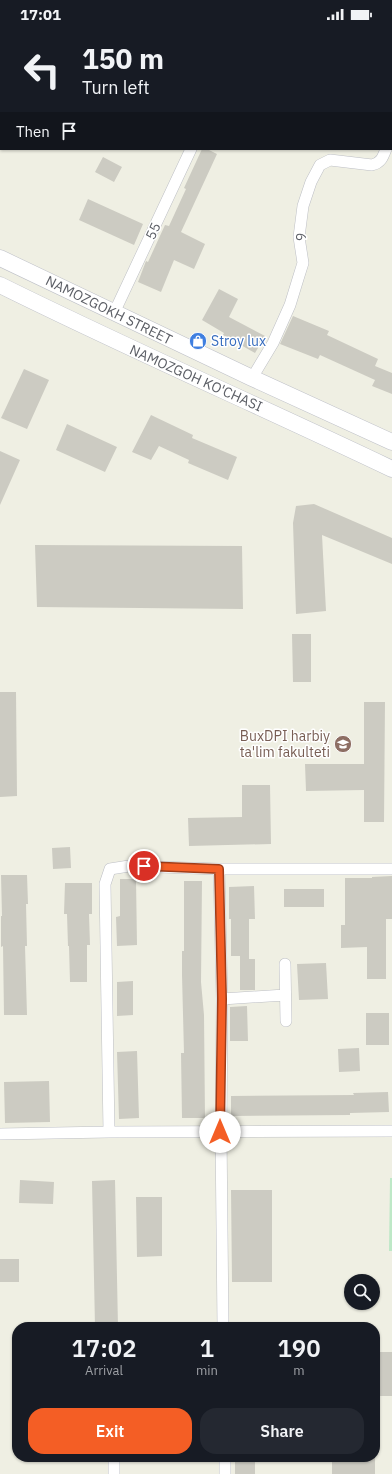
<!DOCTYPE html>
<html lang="en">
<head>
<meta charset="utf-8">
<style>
	:root { --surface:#171b24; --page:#242831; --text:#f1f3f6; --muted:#9ea1a6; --accent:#f45e25 }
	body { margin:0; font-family:"IBM Plex Sans",sans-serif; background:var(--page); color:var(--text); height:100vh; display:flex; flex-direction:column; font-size:15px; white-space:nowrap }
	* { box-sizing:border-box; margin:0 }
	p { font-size:13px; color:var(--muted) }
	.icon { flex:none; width:22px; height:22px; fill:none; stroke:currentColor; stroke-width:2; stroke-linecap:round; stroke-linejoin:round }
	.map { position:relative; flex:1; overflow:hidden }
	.panel { position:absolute; left:12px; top:1294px; width:368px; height:140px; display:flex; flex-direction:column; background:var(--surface); border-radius:16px; box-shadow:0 1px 3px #0004 }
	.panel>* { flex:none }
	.guide { position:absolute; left:0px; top:0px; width:392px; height:122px; box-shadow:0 1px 3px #0004; background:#171b24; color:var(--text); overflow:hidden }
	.controls { position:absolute; left:344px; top:1246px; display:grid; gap:8px }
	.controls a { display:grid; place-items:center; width:36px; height:36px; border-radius:50%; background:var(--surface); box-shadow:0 1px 3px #0004; font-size:20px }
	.pin { position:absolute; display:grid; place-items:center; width:34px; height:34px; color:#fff; margin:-17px; border:2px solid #fff; border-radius:50%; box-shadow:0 1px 4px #0007 }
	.me { position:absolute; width:44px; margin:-22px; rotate:0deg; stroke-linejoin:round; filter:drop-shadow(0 0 3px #0008) }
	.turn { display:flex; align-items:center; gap:14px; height:84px; padding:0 16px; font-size:18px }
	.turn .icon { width:52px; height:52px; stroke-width:2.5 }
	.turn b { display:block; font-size:28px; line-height:34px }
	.then { display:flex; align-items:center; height:38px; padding:0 16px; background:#0003; gap:8px; font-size:15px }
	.eta { display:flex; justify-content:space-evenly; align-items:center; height:68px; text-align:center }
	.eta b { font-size:24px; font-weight:600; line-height:28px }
	.action { display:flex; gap:8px; margin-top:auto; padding:8px 16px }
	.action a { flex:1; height:46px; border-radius:16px; background:var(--accent); color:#fff; font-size:16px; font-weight:600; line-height:46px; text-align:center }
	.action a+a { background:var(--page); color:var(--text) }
	.status { display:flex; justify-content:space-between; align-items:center; height:28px; padding:0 20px; background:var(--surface); direction:ltr }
	.status svg { height:11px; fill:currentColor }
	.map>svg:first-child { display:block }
	.green { fill:#bee8c7 }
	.building { fill:#cccbc2 }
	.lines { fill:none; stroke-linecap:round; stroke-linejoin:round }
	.street-casing { stroke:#bdbfc5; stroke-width:12 }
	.secondary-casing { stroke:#bec0c8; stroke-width:17 }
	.street { stroke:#fff; stroke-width:11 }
	.secondary { stroke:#fff; stroke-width:16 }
	.route-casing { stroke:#9f3d18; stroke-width:10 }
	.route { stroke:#f45e25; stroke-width:7 }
	.labels { text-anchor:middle; stroke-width:3; stroke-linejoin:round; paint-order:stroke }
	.street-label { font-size:14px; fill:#5b5e65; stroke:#fff }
	.shop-label { font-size:14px; fill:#366cbe; stroke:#fff; text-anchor:start }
	.education-label { font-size:14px; fill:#785e54; stroke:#fff; text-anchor:end }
</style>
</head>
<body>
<div class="status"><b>17:01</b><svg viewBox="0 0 49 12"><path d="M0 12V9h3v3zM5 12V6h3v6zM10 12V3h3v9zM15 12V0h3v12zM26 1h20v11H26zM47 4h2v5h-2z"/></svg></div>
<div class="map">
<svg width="392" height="1446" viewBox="0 0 392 1446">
	<rect width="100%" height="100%" fill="#efefe3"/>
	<!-- green -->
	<path class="green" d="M 390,1150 L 392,1150 L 392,1223 L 389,1223 Z"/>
	<!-- building -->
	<path class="building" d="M 202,121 L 207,121 L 217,126 L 181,204 L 205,216 L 194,241 L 174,232 L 161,264 L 138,254 L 146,233 L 148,234 L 165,197 L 169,198 L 186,161 L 184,160 Z
		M 103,129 L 122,139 L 114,154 L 95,144 Z
		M 88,171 L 143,196 L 134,217 L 79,192 Z
		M 219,261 L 238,271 L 229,289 L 265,308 L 255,325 L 223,307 L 224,305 L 202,292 Z
		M 293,288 L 329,303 L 327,307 L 378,331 L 375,338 L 392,345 L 392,366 L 372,358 L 375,352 L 320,327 L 318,331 L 280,316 Z
		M 24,341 L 49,352 L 27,401 L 1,390 Z
		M 151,387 L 193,407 L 192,410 L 237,429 L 228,452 L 188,435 L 189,432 L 159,418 L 151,432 L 132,424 Z
		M 67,396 L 117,419 L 105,444 L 56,422 Z
		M 0,423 L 20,432 L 0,477 Z
		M 314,476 L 392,510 L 392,536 L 322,507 L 326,583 L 296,586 L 293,495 L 296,478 Z
		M 35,517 L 242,518 L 243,581 L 37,579 Z
		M 292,606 L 311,606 L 311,654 L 293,654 Z
		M 0,664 L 16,664 L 17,768 L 0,769 Z
		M 364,674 L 385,674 L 384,794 L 364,794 L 364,762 L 306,763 L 305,736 L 364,736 Z
		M 242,757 L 270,757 L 271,816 L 189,818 L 188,790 L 242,789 Z
		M 70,819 L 71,840 L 53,841 L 52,820 Z
		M 1,847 L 27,847 L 28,876 L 26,876 L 27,918 L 25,918 L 27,987 L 4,987 L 3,918 L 1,919 L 1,888 L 2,888 Z
		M 392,848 L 392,891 L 386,891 L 386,951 L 367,951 L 367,919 L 341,920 L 341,897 L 345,897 L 345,850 L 372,850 L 372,849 Z
		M 120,851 L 136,851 L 137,917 L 117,918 L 116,889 L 120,888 Z
		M 184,853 L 202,853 L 201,954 L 204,987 L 205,1090 L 182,1090 L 181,1025 L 184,1025 L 182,947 L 182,923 L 184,923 Z
		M 65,855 L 92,855 L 92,886 L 89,886 L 90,917 L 87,917 L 87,954 L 70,954 L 69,918 L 68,918 L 67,886 L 64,886 Z
		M 254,858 L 255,891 L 249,891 L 249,931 L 255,931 L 255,962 L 240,962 L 240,928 L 231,928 L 231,891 L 229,891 L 229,859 Z
		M 284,861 L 324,861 L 324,879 L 284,879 Z
		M 326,935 L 328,971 L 299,972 L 297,936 Z
		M 133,953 L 133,987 L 117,988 L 117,954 Z
		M 247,978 L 248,1013 L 230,1013 L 230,979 Z
		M 366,985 L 389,985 L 389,1017 L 366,1017 Z
		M 359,1020 L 360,1043 L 339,1044 L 338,1021 Z
		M 137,1023 L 139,1090 L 119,1091 L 117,1024 Z
		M 49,1053 L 50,1094 L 5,1095 L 4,1054 Z
		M 388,1064 L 389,1084 L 350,1085 L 350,1087 L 231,1088 L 231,1068 L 354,1067 L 353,1065 Z
		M 20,1152 L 54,1154 L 53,1176 L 19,1175 Z
		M 115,1152 L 118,1299 L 95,1299 L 92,1153 Z
		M 231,1162 L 272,1162 L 272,1254 L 232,1254 Z
		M 136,1169 L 162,1169 L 162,1228 L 137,1229 Z
		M 0,1231 L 19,1231 L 19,1254 L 0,1254 Z
		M 375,1324 L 392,1324 L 392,1368 L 375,1368 Z
		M 235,1429 L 255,1429 L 255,1446 L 235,1446 Z
		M 332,1429 L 375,1429 L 375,1446 L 332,1446 Z"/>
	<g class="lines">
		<defs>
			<path id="street" d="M 238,0 L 248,1
				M 213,1 L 213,0
				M 391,18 L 392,18
				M 391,109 L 392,107
				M 114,285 L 191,121
				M 252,350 L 273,315 L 290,277 L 298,251 L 303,235 L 299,209 L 303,178 L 311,154 L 320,137 L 330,132 L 372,137 C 381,135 383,129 386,121
				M 285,936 L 286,993
				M 222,971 L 285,967
				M 109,1104 L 105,856 L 110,841 L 129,838 L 219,841
				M 0,1106 L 109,1104 L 392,1103
				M 223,1299 L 221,1103 L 222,971 L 219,841 L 392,841
				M 225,1429 L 225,1446
				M 114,1446 L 114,1429"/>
			<path id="secondary" d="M 0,230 L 252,350 L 392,414
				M 0,257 C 129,321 262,379 392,441"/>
		</defs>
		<!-- street casing -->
		<use href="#street" class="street-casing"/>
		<!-- secondary casing -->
		<use href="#secondary" class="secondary-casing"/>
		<!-- street -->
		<use href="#street" class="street"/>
		<!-- secondary -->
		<use href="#secondary" class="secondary"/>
	</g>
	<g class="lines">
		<defs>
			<path id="route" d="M 144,838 L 219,841 L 222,971 L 220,1104"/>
		</defs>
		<!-- route casing -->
		<use href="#route" class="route-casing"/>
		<!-- route -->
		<use href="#route" class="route"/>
	</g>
	<!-- icons -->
	<defs>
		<symbol id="shop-disc" viewBox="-11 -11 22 22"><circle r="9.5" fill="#3f7fe0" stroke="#fff"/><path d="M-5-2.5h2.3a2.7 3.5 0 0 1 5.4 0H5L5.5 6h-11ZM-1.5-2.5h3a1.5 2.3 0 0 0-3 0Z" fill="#fff"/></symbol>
		<symbol id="university-disc" viewBox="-11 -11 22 22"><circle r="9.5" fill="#8d6e63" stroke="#fff"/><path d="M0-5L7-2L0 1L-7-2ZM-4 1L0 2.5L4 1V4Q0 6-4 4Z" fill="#fff"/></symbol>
	</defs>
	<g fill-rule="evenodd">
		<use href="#shop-disc" x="188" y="303" width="20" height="20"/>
		<use href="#university-disc" x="333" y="706" width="20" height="20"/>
	</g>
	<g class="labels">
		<!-- street labels -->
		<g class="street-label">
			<text transform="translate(153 203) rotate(-65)" y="5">55</text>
			<text transform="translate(301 209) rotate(-91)" y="5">9</text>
			<text transform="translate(109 282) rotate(26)" y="5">NAMOZGOKH STREET</text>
			<text transform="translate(196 350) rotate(24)" y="5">NAMOZGOH KO'CHASI</text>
		</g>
		<!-- shop labels -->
		<g class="shop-label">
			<text x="211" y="318">Stroy lux</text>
		</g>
		<!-- education labels -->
		<g class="education-label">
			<text x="330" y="713">BuxDPI harbiy<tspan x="330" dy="16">ta'lim fakulteti</tspan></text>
		</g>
	</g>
</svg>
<div class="controls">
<a><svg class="icon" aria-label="search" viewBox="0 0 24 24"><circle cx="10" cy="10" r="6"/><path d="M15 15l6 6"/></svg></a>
</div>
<div class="pin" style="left:144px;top:838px;background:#d93025"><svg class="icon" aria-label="arrive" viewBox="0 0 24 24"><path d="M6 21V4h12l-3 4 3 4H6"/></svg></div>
<svg class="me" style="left:220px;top:1104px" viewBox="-20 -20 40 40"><circle r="19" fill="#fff"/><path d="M0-13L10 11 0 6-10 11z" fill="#f45e25"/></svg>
<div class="guide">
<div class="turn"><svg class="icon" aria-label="left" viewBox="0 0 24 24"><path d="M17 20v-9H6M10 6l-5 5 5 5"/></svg><div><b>150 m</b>Turn left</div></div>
<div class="then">Then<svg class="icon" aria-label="arrive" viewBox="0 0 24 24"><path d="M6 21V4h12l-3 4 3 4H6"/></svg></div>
</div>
<section class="panel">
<div class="eta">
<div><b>17:02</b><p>Arrival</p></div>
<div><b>1</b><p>min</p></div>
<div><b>190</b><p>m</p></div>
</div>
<div class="action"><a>Exit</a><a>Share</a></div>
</section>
</div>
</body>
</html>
